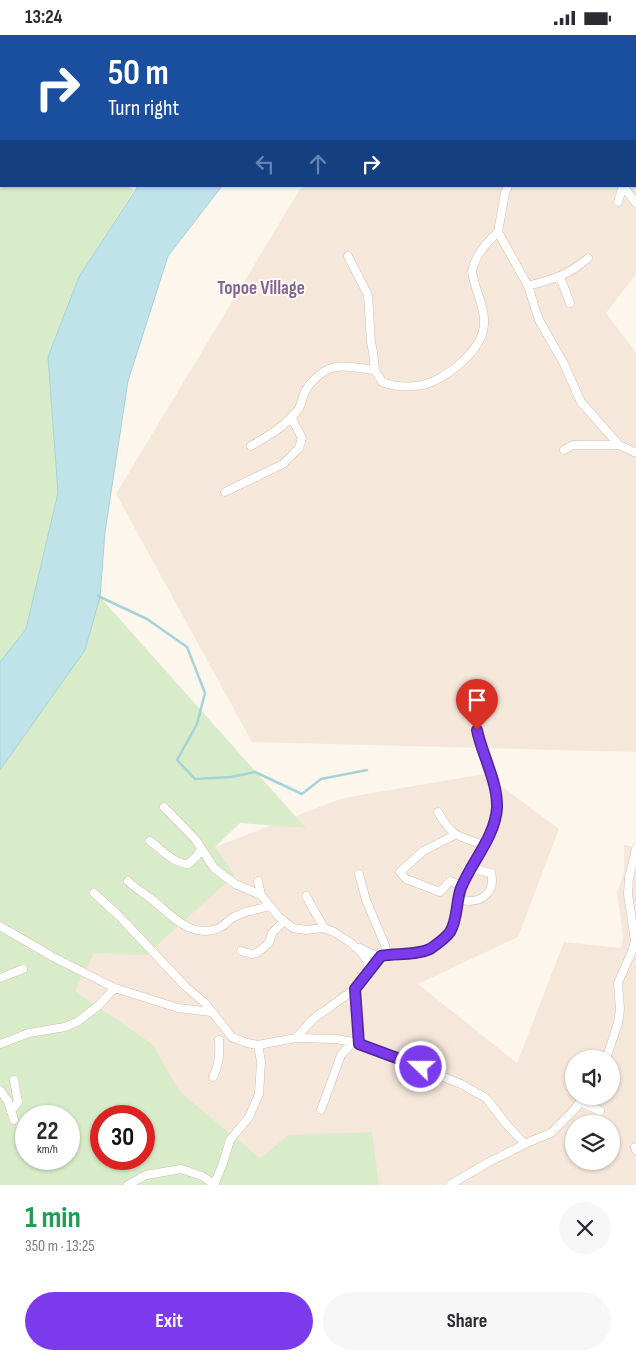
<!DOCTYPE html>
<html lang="en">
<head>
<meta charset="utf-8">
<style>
	:root { --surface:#fff; --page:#f7f7f7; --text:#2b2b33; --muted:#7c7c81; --accent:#7c3aed }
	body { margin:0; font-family:"Sofia Sans Condensed",sans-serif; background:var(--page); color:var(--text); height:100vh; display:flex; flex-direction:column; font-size:19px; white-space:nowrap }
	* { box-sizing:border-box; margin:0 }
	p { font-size:16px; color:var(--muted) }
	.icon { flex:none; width:28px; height:28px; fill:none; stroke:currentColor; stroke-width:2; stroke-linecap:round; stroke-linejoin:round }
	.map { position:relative; height:1150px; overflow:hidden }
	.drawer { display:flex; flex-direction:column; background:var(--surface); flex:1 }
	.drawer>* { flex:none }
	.guide { position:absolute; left:0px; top:0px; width:636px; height:152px; box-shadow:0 1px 4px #0004; background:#1a4fa0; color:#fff; overflow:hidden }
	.buttons { position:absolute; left:565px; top:1015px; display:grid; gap:10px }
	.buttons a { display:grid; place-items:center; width:55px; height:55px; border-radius:50%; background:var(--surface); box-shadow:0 1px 4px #0004; font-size:25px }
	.speed { position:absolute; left:15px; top:1070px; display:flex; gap:10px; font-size:25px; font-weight:700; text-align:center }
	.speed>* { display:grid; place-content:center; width:65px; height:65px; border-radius:50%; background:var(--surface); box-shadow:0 1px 4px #0004; line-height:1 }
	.speed small { font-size:12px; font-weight:400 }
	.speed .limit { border:8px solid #d22; background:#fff; color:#111 }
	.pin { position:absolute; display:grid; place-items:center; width:42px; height:42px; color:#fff; margin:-51px -21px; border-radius:50% 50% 50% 0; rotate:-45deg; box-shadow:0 0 5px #0007 }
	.pin .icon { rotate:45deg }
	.me { position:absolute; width:55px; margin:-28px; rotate:292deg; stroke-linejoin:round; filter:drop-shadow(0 0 4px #0008) }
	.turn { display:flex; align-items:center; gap:18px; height:105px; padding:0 25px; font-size:22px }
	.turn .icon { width:65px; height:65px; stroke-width:2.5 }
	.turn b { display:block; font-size:35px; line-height:42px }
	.lanes { display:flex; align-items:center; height:48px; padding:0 25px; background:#0003; justify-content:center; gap:25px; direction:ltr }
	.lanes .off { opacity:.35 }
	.round { display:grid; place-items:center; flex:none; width:52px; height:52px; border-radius:26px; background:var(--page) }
	.headline { display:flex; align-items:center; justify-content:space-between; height:85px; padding:0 25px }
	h1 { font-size:30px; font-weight:700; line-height:38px; color:#1e9e55 }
	.button { display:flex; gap:10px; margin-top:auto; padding:10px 25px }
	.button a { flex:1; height:58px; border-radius:30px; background:var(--accent); color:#fff; font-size:20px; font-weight:700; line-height:58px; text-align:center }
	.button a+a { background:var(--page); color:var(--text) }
	.status { display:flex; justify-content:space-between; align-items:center; height:35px; padding:0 25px; background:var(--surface); direction:ltr }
	.status svg { height:14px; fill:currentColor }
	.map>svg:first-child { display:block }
	.residential { fill:#f5e8da; fill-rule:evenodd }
	.green { fill:#d8ecc9; fill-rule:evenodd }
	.water { fill:#bfe3e8; stroke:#a5d3da }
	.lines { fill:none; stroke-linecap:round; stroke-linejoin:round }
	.stream { stroke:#a5d3da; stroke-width:2.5 }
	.minor-casing { stroke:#d1beb0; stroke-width:9 }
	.minor { stroke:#fff; stroke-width:8 }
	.route-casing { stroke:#51269a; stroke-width:12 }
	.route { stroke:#7c3aed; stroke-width:9 }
	.labels { text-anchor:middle; stroke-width:4; stroke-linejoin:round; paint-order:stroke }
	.district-label { font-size:19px; font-weight:bold; fill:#846695; stroke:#fffaf3 }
</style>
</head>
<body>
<div class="status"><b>13:24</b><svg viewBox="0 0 49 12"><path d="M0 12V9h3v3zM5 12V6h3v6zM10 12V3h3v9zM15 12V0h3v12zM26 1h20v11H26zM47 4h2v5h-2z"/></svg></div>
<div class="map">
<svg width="636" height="1150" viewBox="0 0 636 1150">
	<rect width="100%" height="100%" fill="#fdf6ec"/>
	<!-- residential -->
	<path class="residential" d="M 0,0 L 329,0 L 1,1 L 1,41 Z
		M 611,0 L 636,0 L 636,239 L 606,278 L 636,318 L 636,717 L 252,707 L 116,459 L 300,154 L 306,151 L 635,151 L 635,1 L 608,1 Z
		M 485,739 L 559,794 L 518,902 L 418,949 L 517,1028 L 564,907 L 621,913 L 623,902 L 617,857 L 624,837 L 624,810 L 636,812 L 636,1150 L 0,1150 L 0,824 L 161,742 L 215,812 L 343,763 ZM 574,1024 L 611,1024 L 611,1061 L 574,1061 ZM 26,1081 L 69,1081 L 69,1124 L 26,1124 ZM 101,1081 L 144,1081 L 144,1124 L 101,1124 ZM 574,1089 L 611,1089 L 611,1126 L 574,1126 Z"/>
	<!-- green -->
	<path class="green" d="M 0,75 L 1,151 L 126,151 L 134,155 L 79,242 L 48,322 L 58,458 L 26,594 L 0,627 Z
		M 100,562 L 306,793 L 240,788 L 215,812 L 235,840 L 146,920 L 94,918 L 75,956 L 152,1009 L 181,1058 L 260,1123 L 289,1100 L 372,1097 L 379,1150 L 0,1150 L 0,735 L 85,615 ZM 26,1081 L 69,1081 L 69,1124 L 26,1124 ZM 101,1081 L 144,1081 L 144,1124 L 101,1124 Z"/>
	<!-- water -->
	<path class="water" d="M 138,151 L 222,151 L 168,221 L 128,346 L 105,497 L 100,562 L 85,615 L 0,735 L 0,627 L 26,594 L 58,458 L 48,322 L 79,242 Z"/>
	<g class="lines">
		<!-- stream -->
		<path class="stream" d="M 98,561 L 147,584 L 187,612 L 205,658 L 197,689 L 177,725 L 195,744 L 231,742 L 255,737 L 302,759 L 321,744 L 367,735"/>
		<defs>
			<path id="minor" d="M 42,0 L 44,1
				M 635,19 L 636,19
				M 635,57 L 636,57
				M 623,151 L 636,168
				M 618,167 L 623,151
				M 498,197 L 528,251 L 539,285 L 563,327 L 581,367 L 619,410 L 636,418
				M 348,221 L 368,260 L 371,307 L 373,317 L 375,335 L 382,347 C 397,353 417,353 432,347 C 453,337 483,314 484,289 C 485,270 474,254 472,236 C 475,221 487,207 498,197 L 505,158 L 508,151
				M 560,242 L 570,268
				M 528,251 C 554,244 567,241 588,223
				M 251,411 C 268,401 284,392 297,376 C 302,371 302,361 306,355 C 311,346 325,333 336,332 C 347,330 364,334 375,335
				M 564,415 L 573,410 L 619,410
				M 225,457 L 283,429 L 299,413 L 302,403 L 291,382
				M 438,777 C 452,802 458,801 484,810
				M 455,800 L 423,816 L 400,837 L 406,844 L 440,857 L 450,846 L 462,851
				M 150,806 C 162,815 173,828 188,829 L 197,821 L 201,814
				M 359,839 L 366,865 L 385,910 L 387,919
				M 128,846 C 136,854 142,857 150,863 C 170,878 188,903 217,894 C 224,892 228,884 236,881 C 246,876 259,874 270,871
				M 258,846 L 261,860
				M 94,858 L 119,881 L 186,952 L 205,968 L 232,1002 L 247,1008 L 258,1010 L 296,1003 L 313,984 L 355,954 L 367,939 L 368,927 L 361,917 L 351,908 L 334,897 L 324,893 L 305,895 L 293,893 L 278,881 L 261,860 L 235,849 L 214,833 L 196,805 L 164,772
				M 306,861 L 324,893
				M 457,868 L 463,865 C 481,869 496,857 491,838 L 471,833
				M 0,891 L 53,922 L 115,953
				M 360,913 C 366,916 374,921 381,921 C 406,920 444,917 454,890 C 458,876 457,862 463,849 C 475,825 496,800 497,773 C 498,747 482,720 477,695
				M 241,916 L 252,919 L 257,918 L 269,908 L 272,898 L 284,886
				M 0,943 L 23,934
				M 355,954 L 359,1009
				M 296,1003 L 336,1004 L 353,1007 L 392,1021 L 461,1049 L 486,1063 L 507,1090 L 525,1109
				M 0,1009 L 29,998 L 65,992 L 77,987 L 98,971 L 115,953 L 178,973 L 211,977
				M 606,1024 L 618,988 L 620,974 L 618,948 L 633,914 L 635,906 L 628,859 L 629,843 L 636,814
				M 213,1042 C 219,1031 220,1018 219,1005
				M 0,1055 L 8,1066 L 14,1085
				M 580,1067 L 600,1076
				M 321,1075 L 341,1020 L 353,1007
				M 11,1076 L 18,1067 L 14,1045
				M 635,1112 L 636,1115
				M 128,1150 L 146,1140 L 181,1134 L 202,1141 L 214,1149
				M 214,1150 L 223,1128 L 230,1105 L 249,1082 L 259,1059 L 261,1027 L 258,1010
				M 450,1150 L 487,1128 L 529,1107 L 551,1098 L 575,1074 L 584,1061"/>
		</defs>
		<!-- minor casing -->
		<use href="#minor" class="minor-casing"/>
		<!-- minor -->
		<use href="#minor" class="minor"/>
	</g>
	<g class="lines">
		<defs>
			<path id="route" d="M 421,1032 L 359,1009 L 355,954 L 381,921 C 396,918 415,921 430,914 C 437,909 445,904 450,897 C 458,884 456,866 461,853 C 472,826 495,802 497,773 C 498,747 482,720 477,695"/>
		</defs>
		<!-- route casing -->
		<use href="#route" class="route-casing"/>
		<!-- route -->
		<use href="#route" class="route"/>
	</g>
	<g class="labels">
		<!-- district labels -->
		<g class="district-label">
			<text x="261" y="259">Topoe Village</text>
		</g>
	</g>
</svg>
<div class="buttons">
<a><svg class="icon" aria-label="sound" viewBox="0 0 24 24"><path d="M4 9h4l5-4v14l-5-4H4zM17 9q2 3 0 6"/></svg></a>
<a><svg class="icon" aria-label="layers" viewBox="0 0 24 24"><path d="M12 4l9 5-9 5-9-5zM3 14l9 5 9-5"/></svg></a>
</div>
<div class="speed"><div>22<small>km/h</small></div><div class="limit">30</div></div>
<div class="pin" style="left:477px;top:695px;background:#d93025"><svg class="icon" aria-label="arrive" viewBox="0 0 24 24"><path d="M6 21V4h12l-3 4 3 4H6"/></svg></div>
<svg class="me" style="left:421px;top:1032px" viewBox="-20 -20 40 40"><circle r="17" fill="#7c3aed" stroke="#fff" stroke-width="3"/><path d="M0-11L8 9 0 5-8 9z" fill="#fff"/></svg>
<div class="guide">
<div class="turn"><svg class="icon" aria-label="right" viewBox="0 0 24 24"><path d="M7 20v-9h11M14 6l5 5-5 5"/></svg><div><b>50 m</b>Turn right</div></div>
<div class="lanes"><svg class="icon off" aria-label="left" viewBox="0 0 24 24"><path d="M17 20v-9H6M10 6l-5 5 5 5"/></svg><svg class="icon off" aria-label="ahead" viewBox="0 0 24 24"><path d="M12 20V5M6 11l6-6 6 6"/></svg><svg class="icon" aria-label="right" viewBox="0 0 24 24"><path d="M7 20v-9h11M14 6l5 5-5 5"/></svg></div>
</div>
</div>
<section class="drawer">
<div class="headline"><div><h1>1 min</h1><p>350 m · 13:25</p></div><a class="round"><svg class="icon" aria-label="close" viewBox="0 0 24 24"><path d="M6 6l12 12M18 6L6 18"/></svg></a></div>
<div class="button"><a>Exit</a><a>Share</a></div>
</section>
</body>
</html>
